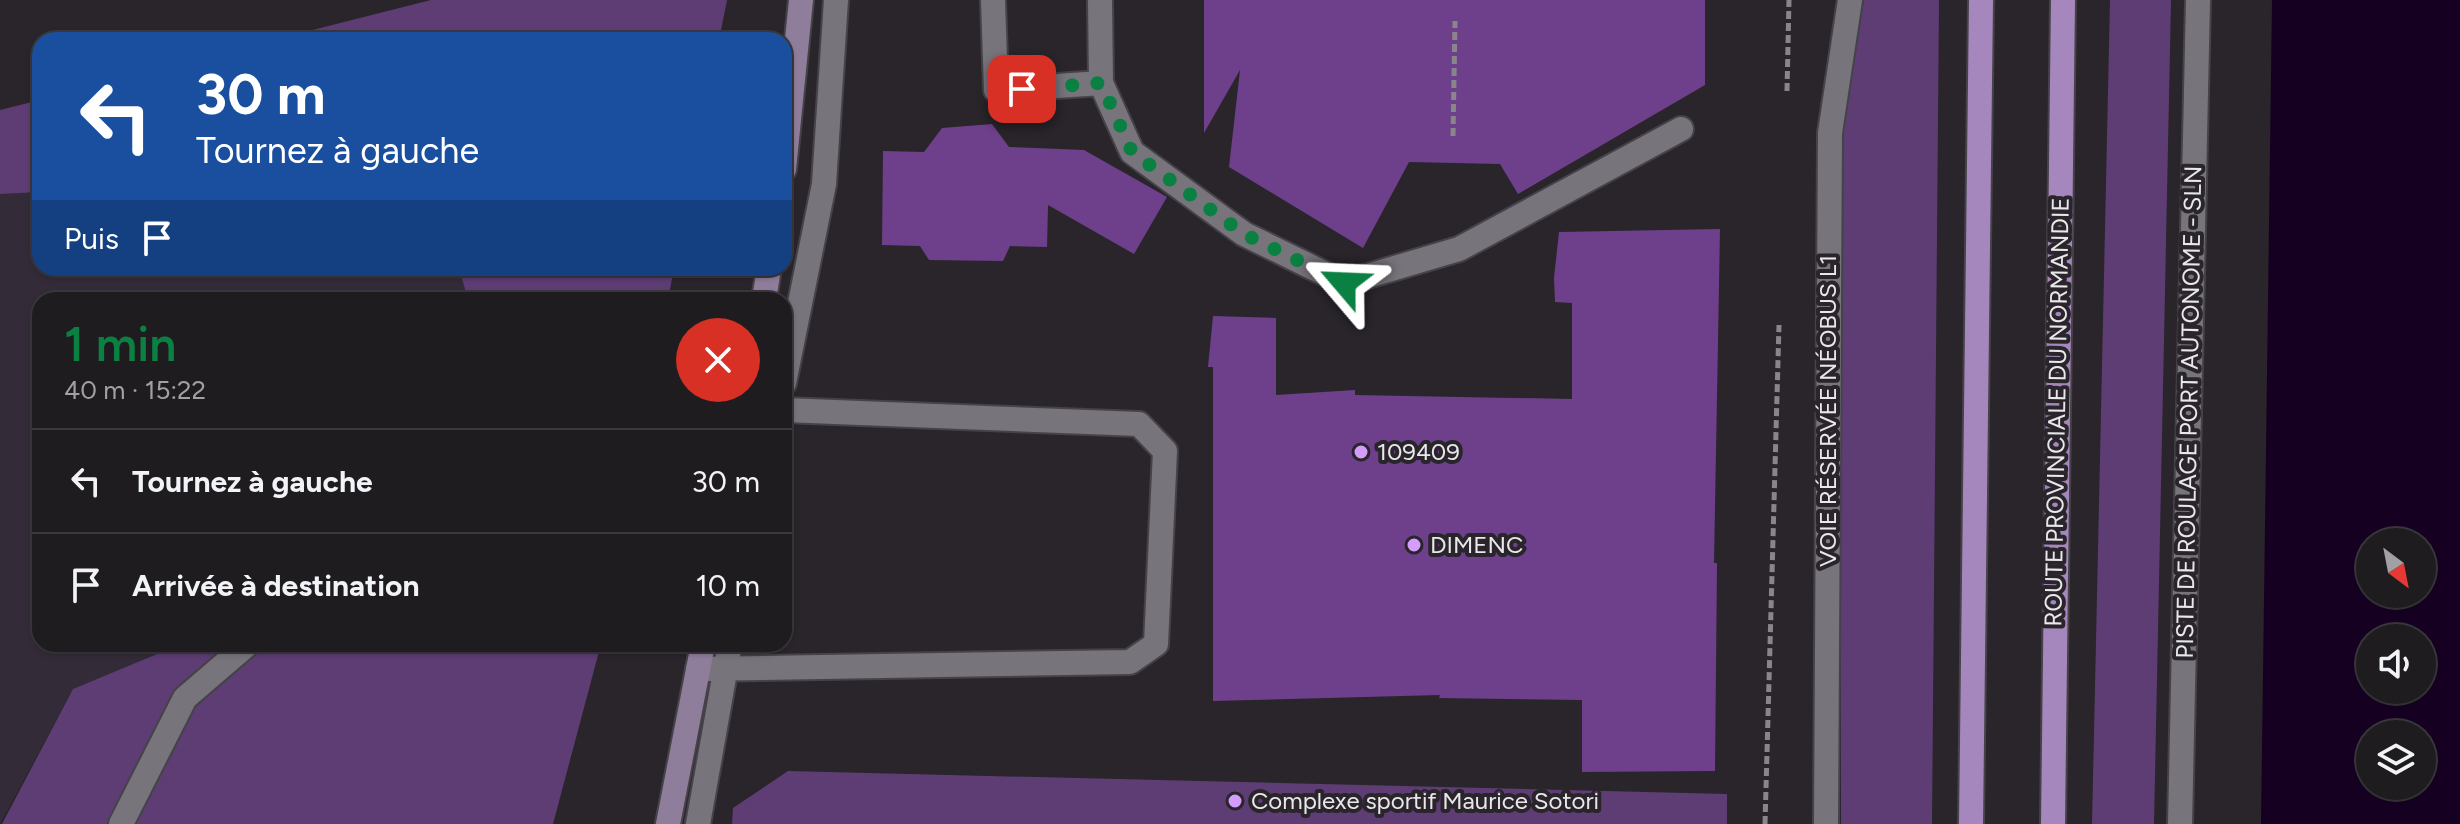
<!DOCTYPE html>
<html lang="fr">
<head>
<meta charset="utf-8">
<style>
	:root { --surface:#1f1c20; --page:#2c292d; --text:#f1f3f6; --muted:#a1a1a5; --line:#3c3a3e; --accent:#0b8043 }
	body { margin:0; font-family:Figtree,sans-serif; background:var(--page); color:var(--text); height:100vh; display:flex; flex-direction:column; font-size:30px; white-space:nowrap }
	* { box-sizing:border-box; margin:0 }
	p { font-size:26px; color:var(--muted) }
	.icon { flex:none; width:44px; height:44px; fill:none; stroke:currentColor; stroke-width:2; stroke-linecap:round; stroke-linejoin:round }
	.map { position:relative; flex:1; overflow:hidden }
	.side { position:absolute; left:32px; top:292px; width:760px; height:360px; display:flex; flex-direction:column; background:var(--surface); border-radius:24px; box-shadow:0 2px 6px #0004,0 0 0 2px var(--line) }
	.side>* { flex:none }
	.hud { position:absolute; left:32px; top:32px; width:760px; height:244px; border-radius:24px; box-shadow:0 2px 6px #0004,0 0 0 2px var(--line); background:#1a4fa0; color:#fff; overflow:hidden }
	.needle { width:52px; rotate:148deg }
	.controls { position:absolute; left:2356px; top:528px; display:grid; gap:16px }
	.controls a { display:grid; place-items:center; width:80px; height:80px; border-radius:50%; background:var(--surface); box-shadow:0 2px 6px #0004,0 0 0 2px var(--line); font-size:40px }
	.pin { position:absolute; display:grid; place-items:center; width:68px; height:68px; color:#fff; margin:-34px; border-radius:16px; box-shadow:0 4px 12px #0006 }
	.me { position:absolute; width:88px; margin:-44px; rotate:296deg; stroke-linejoin:round; filter:drop-shadow(0 0 6px #0008) }
	.turn { display:flex; align-items:center; gap:28px; height:168px; padding:0 32px; font-size:36px }
	.turn .icon { width:104px; height:104px; stroke-width:2.5 }
	.turn b { display:block; font-size:56px; line-height:68px }
	.then { display:flex; align-items:center; height:76px; padding:0 32px; background:#0003; gap:16px; font-size:30px }
	.round { display:grid; place-items:center; flex:none; width:84px; height:84px; border-radius:42px; background:var(--page) }
	.headline { display:flex; align-items:center; justify-content:space-between; height:136px; padding:0 32px }
	h1 { font-size:48px; font-weight:600; line-height:60px; color:var(--accent) }
	ul { padding:0; list-style:none }
	li { display:flex; align-items:center; gap:24px; height:104px; padding:0 32px; border-top:2px solid var(--line) }
	li div { flex:1 }
	li b { display:block; font-size:30px }
	li em { font-style:normal }
	.map>svg:first-child { display:block }
	.built { fill:#332c38 }
	.green { fill:#5e3d75 }
	.water { fill:#160022; fill-rule:evenodd }
	.building { fill:#6e408b }
	.lines { fill:none; stroke-linecap:round; stroke-linejoin:round }
	.lane-casing { stroke:#454248; stroke-width:28 }
	.street-casing { stroke:#454248; stroke-width:28 }
	.secondary-casing { stroke:#454248; stroke-width:28 }
	.primary-casing { stroke:#454248; stroke-width:28 }
	.path { stroke:#89868b; stroke-width:5; stroke-dasharray:8 4; stroke-linecap:butt }
	.lane { stroke:#78747c; stroke-width:24 }
	.street { stroke:#78747c; stroke-width:24 }
	.secondary { stroke:#8f7d9c; stroke-width:24 }
	.primary { stroke:#a687bd; stroke-width:24 }
	.route { stroke:#0b8043; stroke-width:14; stroke-dasharray:0 25.2 }
	.poi-dot { fill:#d49cfb; stroke:#29252b; stroke-width:3 }
	.labels { text-anchor:middle; stroke-width:8; stroke-linejoin:round; paint-order:stroke }
	.street-label { font-size:24px; fill:#e9e7eb; stroke:#29252b }
	.poi-label { font-size:24px; fill:#e9e7eb; stroke:#29252b; text-anchor:start }
</style>
</head>
<body>
<div class="map">
<svg width="2460" height="824" viewBox="0 0 2460 824">
	<rect width="100%" height="100%" fill="#29252b"/>
	<!-- built -->
	<path class="built" d="M 40,192 L 40,268 L 459,268 L 468,300 L 40,300 L 40,644 L 172,644 L 169,649 L 73,689 L 0,824 L 0,194 Z"/>
	<!-- green -->
	<path class="green" d="M 431,0 L 727,0 L 719,40 L 273,40 Z
		M 1864,0 L 1939,0 L 1932,824 L 1841,824 L 1841,138 Z
		M 2110,0 L 2171,0 L 2154,824 L 2092,824 Z
		M 40,100 L 40,192 L 0,194 L 0,110 Z
		M 459,268 L 674,268 L 668,300 L 468,300 Z
		M 172,644 L 601,644 L 553,824 L 2,824 L 73,689 L 169,649 Z
		M 788,771 L 1727,794 L 1727,824 L 732,824 L 733,808 Z"/>
	<!-- water -->
	<path class="water" d="M 2272,0 L 2460,0 L 2460,824 L 2261,824 ZM 2370,542 L 2422,542 L 2422,594 L 2370,594 ZM 2370,638 L 2422,638 L 2422,690 L 2370,690 ZM 2370,734 L 2422,734 L 2422,786 L 2370,786 Z"/>
	<!-- building -->
	<path class="building" d="M 1204,0 L 1705,0 L 1705,85 L 1518,194 L 1500,164 L 1409,162 L 1363,248 L 1229,167 L 1240,70 L 1204,133 Z
		M 992,124 L 1009,147 L 1084,150 L 1167,197 L 1134,254 L 1048,205 L 1047,247 L 1010,246 L 1003,261 L 929,260 L 920,246 L 882,245 L 883,151 L 924,152 L 942,128 Z
		M 1720,229 L 1714,563 L 1717,563 L 1715,771 L 1582,772 L 1582,700 L 1439,698 L 1440,695 L 1213,701 L 1213,367 L 1208,367 L 1213,316 L 1276,318 L 1276,395 L 1355,390 L 1355,395 L 1572,399 L 1572,303 L 1555,302 L 1554,278 L 1559,232 Z"/>
	<g class="lines">
		<defs>
			<path id="lane" d="M 993,0 L 996,90 L 1101,83
				M 1100,0 L 1101,83 L 1132,152 L 1244,234 L 1344,283 L 1459,249 L 1681,129
				M 784,383 L 824,184 L 836,0
				M 698,669 L 1130,662 L 1156,644 L 1165,451 L 1139,424 L 784,410
				M 698,824 L 730,644
				M 1826,824 L 1830,133 L 1850,0
				M 2180,824 L 2198,0"/>
			<path id="street" d="M 121,824 L 185,698 L 248,644"/>
			<path id="secondary" d="M 784,169 L 801,0
				M 764,300 L 769,268
				M 668,824 L 703,644"/>
			<path id="primary" d="M 1971,824 L 1981,0
				M 2053,824 L 2063,0"/>
		</defs>
		<!-- lane casing -->
		<use href="#lane" class="lane-casing"/>
		<!-- street casing -->
		<use href="#street" class="street-casing"/>
		<!-- secondary casing -->
		<use href="#secondary" class="secondary-casing"/>
		<!-- primary casing -->
		<use href="#primary" class="primary-casing"/>
		<!-- path -->
		<path class="path" d="M 1787,91 L 1789,0
			M 1453,136 L 1455,21
			M 1765,824 L 1779,325"/>
		<!-- lane -->
		<use href="#lane" class="lane"/>
		<!-- street -->
		<use href="#street" class="street"/>
		<!-- secondary -->
		<use href="#secondary" class="secondary"/>
		<!-- primary -->
		<use href="#primary" class="primary"/>
	</g>
	<g class="lines">
		<!-- route -->
		<path class="route" d="M 1022,89 L 1101,83 L 1132,152 L 1244,234 L 1344,283"/>
	</g>
	<!-- markers -->
	<g class="poi-dot">
		<circle cx="1361" cy="452" r="8"/>
		<circle cx="1414" cy="545" r="8"/>
		<circle cx="1235" cy="801" r="8"/>
	</g>
	<g class="labels">
		<!-- street labels -->
		<g class="street-label">
			<text transform="translate(1828 411) rotate(-90)" y="8">VOIE RÉSERVÉE NÉOBUS L1</text>
			<text transform="translate(2057 412) rotate(-89)" y="8">ROUTE PROVINCIALE DU NORMANDIE</text>
			<text transform="translate(2189 412) rotate(-89)" y="8">PISTE DE ROULAGE PORT AUTONOME - SLN</text>
		</g>
		<!-- poi labels -->
		<g class="poi-label">
			<text x="1377" y="460">109409</text>
			<text x="1430" y="553">DIMENC</text>
			<text x="1251" y="809">Complexe sportif Maurice Sotori</text>
		</g>
	</g>
</svg>
<div class="controls">
<a><svg class="needle" viewBox="-14 -14 28 28"><path d="M0-13l5 13h-10z" fill="#e53935"/><path d="M0 13l5-13h-10z" fill="#a1a1a5"/></svg></a>
<a><svg class="icon" aria-label="sound" viewBox="0 0 24 24"><path d="M4 9h4l5-4v14l-5-4H4zM17 9q2 3 0 6"/></svg></a>
<a><svg class="icon" aria-label="layers" viewBox="0 0 24 24"><path d="M12 4l9 5-9 5-9-5zM3 14l9 5 9-5"/></svg></a>
</div>
<div class="pin" style="left:1022px;top:89px;background:#d93025"><svg class="icon" aria-label="arrive" viewBox="0 0 24 24"><path d="M6 21V4h12l-3 4 3 4H6"/></svg></div>
<svg class="me" style="left:1344px;top:283px" viewBox="-20 -20 40 40"><path d="M0-17L14 15 0 8-14 15z" fill="#0b8043" stroke="#fff" stroke-width="4"/></svg>
<div class="hud">
<div class="turn"><svg class="icon" aria-label="left" viewBox="0 0 24 24"><path d="M17 20v-9H6M10 6l-5 5 5 5"/></svg><div><b>30 m</b>Tournez à gauche</div></div>
<div class="then">Puis<svg class="icon" aria-label="arrive" viewBox="0 0 24 24"><path d="M6 21V4h12l-3 4 3 4H6"/></svg></div>
</div>
<section class="side">
<div class="headline"><div><h1>1 min</h1><p>40 m · 15:22</p></div><a class="round" style="background:#d93025;color:#fff"><svg class="icon" aria-label="close" viewBox="0 0 24 24"><path d="M6 6l12 12M18 6L6 18"/></svg></a></div>
<ul>
<li><svg class="icon" aria-label="left" viewBox="0 0 24 24"><path d="M17 20v-9H6M10 6l-5 5 5 5"/></svg><div><b>Tournez à gauche</b></div><em>30 m</em></li>
<li><svg class="icon" aria-label="arrive" viewBox="0 0 24 24"><path d="M6 21V4h12l-3 4 3 4H6"/></svg><div><b>Arrivée à destination</b></div><em>10 m</em></li>
</ul>
</section>
</div>
</body>
</html>
